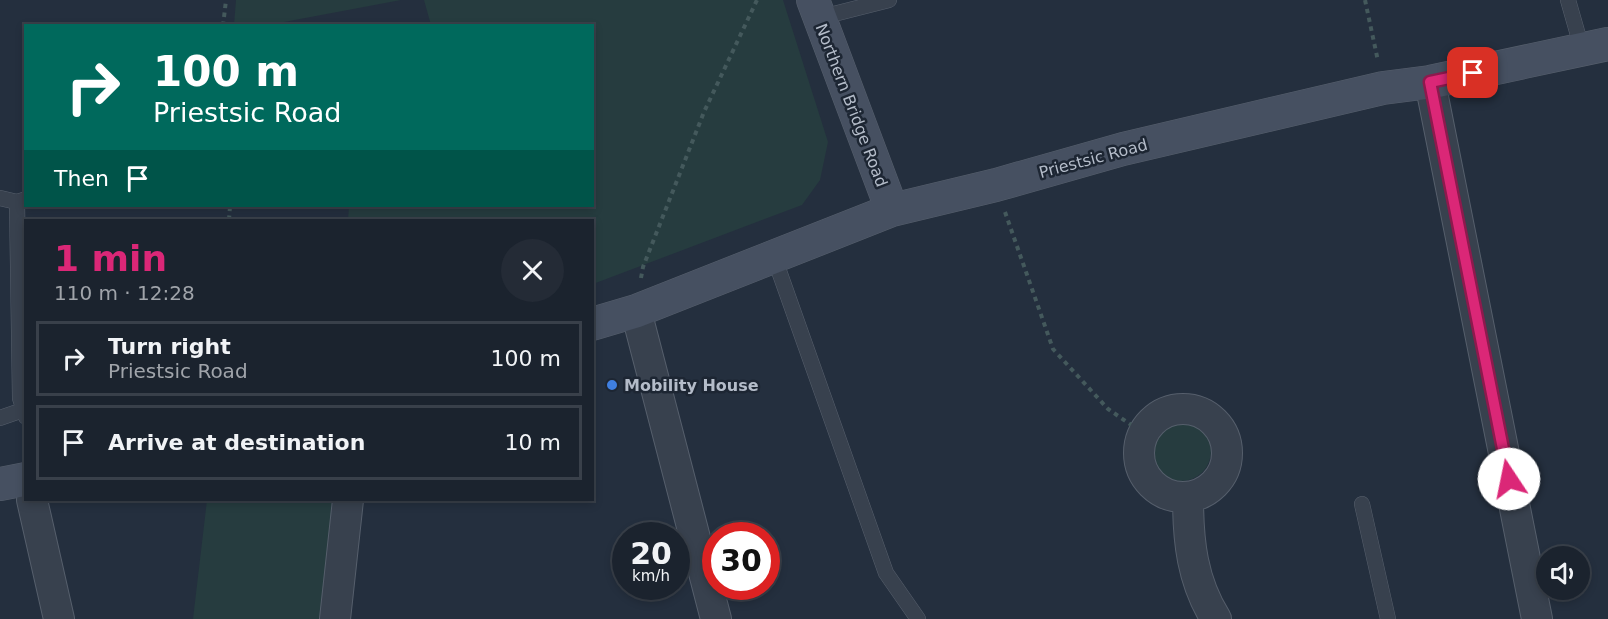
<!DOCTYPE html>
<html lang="en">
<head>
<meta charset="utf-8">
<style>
	:root { --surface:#1b232e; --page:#242b36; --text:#f1f3f6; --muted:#a0a4aa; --line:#39404a; --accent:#db2777 }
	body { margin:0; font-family:"DejaVu Sans",sans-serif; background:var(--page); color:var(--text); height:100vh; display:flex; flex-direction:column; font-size:22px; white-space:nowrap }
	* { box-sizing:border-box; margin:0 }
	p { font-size:20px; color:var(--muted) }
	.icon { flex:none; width:33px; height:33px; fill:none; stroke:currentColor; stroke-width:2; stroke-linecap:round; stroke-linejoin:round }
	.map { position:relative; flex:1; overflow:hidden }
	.side { position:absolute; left:24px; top:219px; width:570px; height:282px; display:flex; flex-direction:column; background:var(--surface); border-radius:0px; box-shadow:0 3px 9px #0003,0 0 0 2px var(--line) }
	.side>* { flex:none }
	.banner { position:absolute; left:24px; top:24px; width:570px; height:183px; border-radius:0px; box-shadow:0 3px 9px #0003,0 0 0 2px var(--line); background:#00695c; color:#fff; overflow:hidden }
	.controls { position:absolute; left:1536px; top:546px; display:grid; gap:12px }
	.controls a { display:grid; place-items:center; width:54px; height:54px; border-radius:50%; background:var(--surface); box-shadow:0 3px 9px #0003,0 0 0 2px var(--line); font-size:30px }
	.speed { position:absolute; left:612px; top:522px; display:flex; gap:12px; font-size:30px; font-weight:700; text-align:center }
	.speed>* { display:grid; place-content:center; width:78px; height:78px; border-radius:50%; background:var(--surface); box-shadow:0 3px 9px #0003,0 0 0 2px var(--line); line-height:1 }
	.speed small { font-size:15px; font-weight:400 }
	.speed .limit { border:9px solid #d22; background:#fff; color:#111 }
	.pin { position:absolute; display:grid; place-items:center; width:51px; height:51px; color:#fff; margin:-26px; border-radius:12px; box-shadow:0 3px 9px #0006 }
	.me { position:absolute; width:66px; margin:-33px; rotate:349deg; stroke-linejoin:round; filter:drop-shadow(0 0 4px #0008) }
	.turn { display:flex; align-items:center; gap:21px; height:126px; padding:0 30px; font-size:27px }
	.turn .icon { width:78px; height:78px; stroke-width:2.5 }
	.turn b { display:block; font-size:42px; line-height:51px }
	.then { display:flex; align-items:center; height:57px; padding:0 30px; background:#0003; gap:12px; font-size:22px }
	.round { display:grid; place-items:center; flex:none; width:63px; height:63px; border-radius:32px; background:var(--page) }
	.overview { display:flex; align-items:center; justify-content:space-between; height:102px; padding:0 30px }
	h1 { font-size:36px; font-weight:600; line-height:45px; color:var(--accent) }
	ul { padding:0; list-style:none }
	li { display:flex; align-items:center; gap:18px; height:75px; margin:0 12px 9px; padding:0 18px; border:3px solid var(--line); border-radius:0px }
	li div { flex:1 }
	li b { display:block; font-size:22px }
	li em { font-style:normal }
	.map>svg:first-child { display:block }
	.green { fill:#263c3f }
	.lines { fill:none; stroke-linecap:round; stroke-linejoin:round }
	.lane-casing { stroke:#565f6c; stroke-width:16 }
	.street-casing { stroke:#565f6c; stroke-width:32 }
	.secondary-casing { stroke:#565f6c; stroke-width:34 }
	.path { stroke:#44595c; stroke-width:4; stroke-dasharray:4.5 4.5; stroke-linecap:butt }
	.lane { stroke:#38414e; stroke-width:15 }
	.street { stroke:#38414e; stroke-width:30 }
	.secondary { stroke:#465061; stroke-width:33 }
	.route-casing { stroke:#8e194d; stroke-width:15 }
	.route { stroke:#db2777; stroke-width:10 }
	.shop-dot { fill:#3f7fe0; stroke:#1d2633; stroke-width:2 }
	.labels { text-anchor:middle; stroke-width:5; stroke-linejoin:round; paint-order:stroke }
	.street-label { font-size:16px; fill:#b4bcc9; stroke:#1d2633 }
	.poi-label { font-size:16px; font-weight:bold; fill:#b4bcc9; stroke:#1d2633; text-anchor:start }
</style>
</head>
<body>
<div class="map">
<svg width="1608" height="619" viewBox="0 0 1608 619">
	<rect width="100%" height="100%" fill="#242f3e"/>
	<!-- green -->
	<path class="green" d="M 236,0 L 401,0 L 268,25 L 234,25 Z
		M 424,0 L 783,0 L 828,142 L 820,180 L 802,205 L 593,284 L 592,220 L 348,220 L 349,206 L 592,206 L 592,26 L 431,25 Z
		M1151 451a30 30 0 1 1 60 0a30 30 0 1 1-60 0Z
		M 207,500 L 335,500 L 322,619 L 193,619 Z"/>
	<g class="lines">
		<defs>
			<path id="lane" d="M 1568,0 L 1582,49
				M 818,18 L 889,0
				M 0,198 L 17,202
				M 26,199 L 17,202 L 20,398 L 26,417
				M 774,257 L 886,573 L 918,619
				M 0,418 L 23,410
				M 1362,504 L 1388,619"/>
			<path id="street" d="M 1430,82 L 1537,619
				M 636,311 L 716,619
				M1139 453a44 44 0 1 1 88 0a44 44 0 1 1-88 0Z
				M 1188,497 C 1188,541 1192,581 1216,619
				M 32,500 L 59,619
				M 335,619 L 348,500"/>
			<path id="secondary" d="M 813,0 L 892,210
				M 592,324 L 636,311 L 892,210 L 996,185 L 1123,149 L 1383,88 L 1430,82 L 1608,44
				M 0,484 L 26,479"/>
		</defs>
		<!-- lane casing -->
		<use href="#lane" class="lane-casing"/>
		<!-- street casing -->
		<use href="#street" class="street-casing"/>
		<!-- secondary casing -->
		<use href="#secondary" class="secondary-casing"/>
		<!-- path -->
		<path class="path" d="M 1365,0 L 1378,61
			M 223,26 L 226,0
			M 1005,212 L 1053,349 L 1108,409 L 1143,433
			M 229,220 L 230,206
			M 641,278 L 643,267 L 704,112 L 757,0"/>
		<!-- lane -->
		<use href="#lane" class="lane"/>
		<!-- street -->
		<use href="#street" class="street"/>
		<!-- secondary -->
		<use href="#secondary" class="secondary"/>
	</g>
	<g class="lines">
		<defs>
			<path id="route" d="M 1473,73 L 1430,82 L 1509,479"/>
		</defs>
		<!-- route casing -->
		<use href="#route" class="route-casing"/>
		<!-- route -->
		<use href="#route" class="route"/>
	</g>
	<!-- markers -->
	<circle class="shop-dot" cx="612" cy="385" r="6"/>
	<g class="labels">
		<!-- street labels -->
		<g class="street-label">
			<text transform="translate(852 105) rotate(69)" y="6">Northern Bridge Road</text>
			<text transform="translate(1093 158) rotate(-15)" y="6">Priestsic Road</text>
		</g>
		<!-- poi labels -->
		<g class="poi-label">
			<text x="624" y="391">Mobility House</text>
		</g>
	</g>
</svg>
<div class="controls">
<a><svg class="icon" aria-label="sound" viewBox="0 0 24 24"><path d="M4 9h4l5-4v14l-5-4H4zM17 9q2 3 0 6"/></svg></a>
</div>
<div class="speed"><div>20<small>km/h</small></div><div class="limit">30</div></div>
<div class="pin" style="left:1473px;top:73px;background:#d93025"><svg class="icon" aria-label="arrive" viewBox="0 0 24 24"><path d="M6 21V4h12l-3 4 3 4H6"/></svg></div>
<svg class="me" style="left:1509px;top:479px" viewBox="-20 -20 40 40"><circle r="19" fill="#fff"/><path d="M0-13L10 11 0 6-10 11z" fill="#db2777"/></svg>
<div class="banner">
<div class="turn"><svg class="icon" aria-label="right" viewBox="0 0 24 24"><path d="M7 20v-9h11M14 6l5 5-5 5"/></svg><div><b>100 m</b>Priestsic Road</div></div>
<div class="then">Then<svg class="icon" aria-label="arrive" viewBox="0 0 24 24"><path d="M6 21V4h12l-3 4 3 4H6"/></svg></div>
</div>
<section class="side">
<div class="overview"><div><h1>1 min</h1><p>110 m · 12:28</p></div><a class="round"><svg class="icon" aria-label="close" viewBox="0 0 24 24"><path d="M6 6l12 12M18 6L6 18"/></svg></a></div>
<ul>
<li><svg class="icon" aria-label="right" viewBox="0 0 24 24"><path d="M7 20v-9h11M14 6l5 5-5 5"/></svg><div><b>Turn right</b><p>Priestsic Road</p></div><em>100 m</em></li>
<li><svg class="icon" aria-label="arrive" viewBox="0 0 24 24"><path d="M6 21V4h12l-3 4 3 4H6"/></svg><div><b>Arrive at destination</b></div><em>10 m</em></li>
</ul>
</section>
</div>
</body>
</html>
